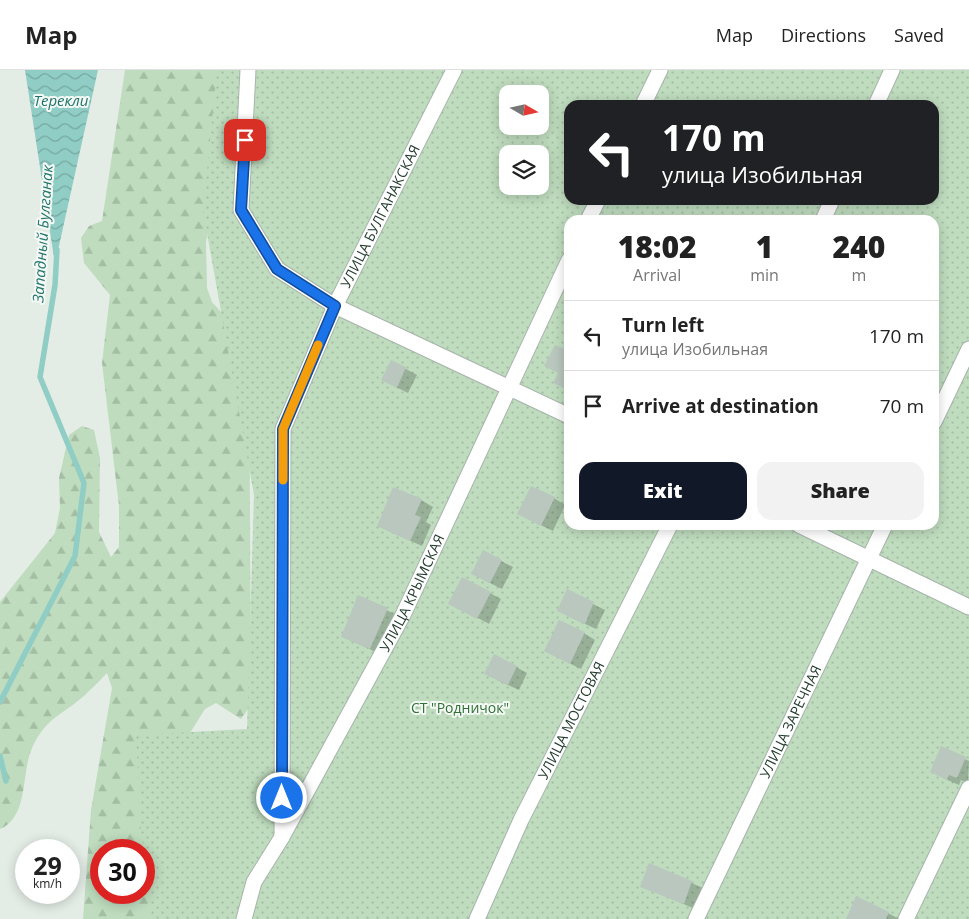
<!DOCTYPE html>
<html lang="en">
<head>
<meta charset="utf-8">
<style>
	:root { --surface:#fff; --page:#f2f2f2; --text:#222; --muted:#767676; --line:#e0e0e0; --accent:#111827 }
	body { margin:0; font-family:"Open Sans",sans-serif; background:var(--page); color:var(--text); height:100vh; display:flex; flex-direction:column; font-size:19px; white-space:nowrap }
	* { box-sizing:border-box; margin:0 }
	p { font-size:16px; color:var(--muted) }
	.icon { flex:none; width:28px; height:28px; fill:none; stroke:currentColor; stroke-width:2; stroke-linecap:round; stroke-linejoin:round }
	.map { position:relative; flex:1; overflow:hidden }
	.panel { position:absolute; left:564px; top:145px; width:375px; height:315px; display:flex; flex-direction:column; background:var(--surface); border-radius:15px; box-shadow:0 2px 12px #0003 }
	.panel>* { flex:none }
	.hud { position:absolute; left:564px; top:30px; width:375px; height:105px; border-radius:15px; box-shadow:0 2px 12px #0003; background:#202124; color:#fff; overflow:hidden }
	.needle { width:32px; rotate:99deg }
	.controls { position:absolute; left:499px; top:15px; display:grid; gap:10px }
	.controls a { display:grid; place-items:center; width:50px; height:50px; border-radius:10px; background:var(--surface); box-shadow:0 2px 12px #0003; font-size:25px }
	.speed { position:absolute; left:15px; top:769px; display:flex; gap:10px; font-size:25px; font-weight:700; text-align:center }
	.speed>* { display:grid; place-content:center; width:65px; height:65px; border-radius:50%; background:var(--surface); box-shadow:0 2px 12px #0003; line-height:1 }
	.speed small { font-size:12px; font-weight:400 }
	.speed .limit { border:8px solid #d22; background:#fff; color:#111 }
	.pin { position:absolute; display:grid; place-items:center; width:42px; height:42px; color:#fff; margin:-21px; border-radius:10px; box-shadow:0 2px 8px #0006 }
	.me { position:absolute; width:55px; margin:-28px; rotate:0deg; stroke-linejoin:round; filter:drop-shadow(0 0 4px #0008) }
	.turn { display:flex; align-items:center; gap:18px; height:105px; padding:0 15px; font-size:22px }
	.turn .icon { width:65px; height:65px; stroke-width:2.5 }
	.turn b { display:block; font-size:35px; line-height:42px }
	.eta { display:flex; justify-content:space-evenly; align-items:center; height:85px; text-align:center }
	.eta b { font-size:30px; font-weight:800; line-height:35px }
	.action { display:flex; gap:10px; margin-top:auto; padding:10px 15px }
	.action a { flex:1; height:58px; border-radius:15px; background:var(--accent); color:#fff; font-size:20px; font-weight:800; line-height:58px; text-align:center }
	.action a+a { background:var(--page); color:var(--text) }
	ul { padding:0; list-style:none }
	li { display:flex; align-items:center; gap:15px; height:70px; padding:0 15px; border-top:1px solid var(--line) }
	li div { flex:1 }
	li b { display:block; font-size:19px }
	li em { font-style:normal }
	header { display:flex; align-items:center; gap:30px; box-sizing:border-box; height:70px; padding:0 25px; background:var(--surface); border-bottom:1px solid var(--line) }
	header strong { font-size:24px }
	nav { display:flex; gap:28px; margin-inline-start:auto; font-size:18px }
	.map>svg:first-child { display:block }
	.forest { fill:url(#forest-firs); fill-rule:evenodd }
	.garden { fill:url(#garden-dots); fill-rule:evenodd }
	.water { fill:url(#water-waves) }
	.shadow { fill:#0003 }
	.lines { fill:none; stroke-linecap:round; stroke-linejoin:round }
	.stream { stroke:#90cdc4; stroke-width:5.5 }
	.building { fill:#b9c7be }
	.minor-casing { stroke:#a7b4ab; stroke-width:17 }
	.minor { stroke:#fff; stroke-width:15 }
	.route-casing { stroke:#114b97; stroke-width:12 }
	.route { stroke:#1a73e8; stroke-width:9 }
	.slow { stroke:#f59e0b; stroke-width:9 }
	.labels { text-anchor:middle; stroke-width:4; stroke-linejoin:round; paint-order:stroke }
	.street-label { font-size:14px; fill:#243d2f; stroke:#f4f9f5 }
	.park-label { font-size:14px; fill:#317137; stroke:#f4f9f5 }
	.water-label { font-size:15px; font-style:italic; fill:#22756a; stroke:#f4f9f5 }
</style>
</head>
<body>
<header>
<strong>Map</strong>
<nav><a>Map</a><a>Directions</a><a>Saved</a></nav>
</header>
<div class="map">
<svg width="969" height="849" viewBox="0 0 969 849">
	<defs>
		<pattern id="forest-firs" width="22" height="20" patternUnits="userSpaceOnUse" patternTransform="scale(1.25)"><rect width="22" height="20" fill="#bfdcbe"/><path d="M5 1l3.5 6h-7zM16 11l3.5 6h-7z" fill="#a4bea4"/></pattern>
		<pattern id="garden-dots" width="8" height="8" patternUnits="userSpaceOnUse" patternTransform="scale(1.25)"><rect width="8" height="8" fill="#bfdcbe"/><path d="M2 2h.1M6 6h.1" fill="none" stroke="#a4bea4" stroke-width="1.8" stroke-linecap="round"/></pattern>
		<pattern id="water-waves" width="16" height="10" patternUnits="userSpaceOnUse" patternTransform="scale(1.25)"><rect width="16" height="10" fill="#90cdc4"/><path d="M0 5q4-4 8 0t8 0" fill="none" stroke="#75a8a0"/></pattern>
	</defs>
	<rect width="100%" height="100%" fill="#e4ece6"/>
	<!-- forest -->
	<path class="forest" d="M 125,0 L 224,0 L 216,115 L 206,172 L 207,218 L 212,232 L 249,272 L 251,624 L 248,639 L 241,649 L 216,633 L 205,639 L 190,663 L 159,849 L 83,849 L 91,740 L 112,618 L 107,603 C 101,609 95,616 88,622 C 66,644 47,645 32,678 C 21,703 29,747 0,759 L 0,532 L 55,463 L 60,438 L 59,408 L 69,365 L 82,356 L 94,360 L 100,388 L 99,462 L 111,487 L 119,477 L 119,436 L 102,293 L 110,225 L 84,193 L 81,168 L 89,156 L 102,151 ZM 101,780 L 144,780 L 144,822 L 101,822 Z"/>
	<!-- garden -->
	<path class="garden" d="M 217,0 L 969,0 L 969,849 L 152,849 L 141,760 L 136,665 L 247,659 L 254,425 L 203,141 ZM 508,24 L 540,24 L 540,56 L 508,56 ZM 569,35 L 934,35 L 934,130 L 569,130 ZM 508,84 L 540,84 L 540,116 L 508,116 ZM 569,150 L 934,150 L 934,455 L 569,455 Z"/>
	<!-- water -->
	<path class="water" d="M 25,0 L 98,0 L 55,194 Z"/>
	<!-- shadow -->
	<path class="shadow" d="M 391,291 L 417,305 L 408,323 L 394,316 Z
		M 554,428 L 565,435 L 553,461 L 530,450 Z
		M 421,430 L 433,437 L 426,452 L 431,455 L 422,476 L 378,456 Z
		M 501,491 L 513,497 L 502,519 L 484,510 Z
		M 567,521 L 605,540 L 596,559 L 570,547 Z
		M 490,523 L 501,529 L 489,554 L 460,538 Z
		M 359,527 L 399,546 L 382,585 L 342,566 Z
		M 584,563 L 595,570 L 581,599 L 545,581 Z
		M 516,597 L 527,603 L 519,620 L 497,610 Z
		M 942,678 L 969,691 L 968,713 L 961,710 L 959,715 L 943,708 Z
		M 650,795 L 703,818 L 695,839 L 642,816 Z
		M 888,843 L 899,849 L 847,849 Z"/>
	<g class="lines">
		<!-- stream -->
		<path class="stream" d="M 0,632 L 75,486 L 84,413 L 40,307 L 55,215 L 57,180
			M 0,686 L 6,711"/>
	</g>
	<!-- building -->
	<path class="building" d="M 555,275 L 569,281 L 569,313 L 566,319 L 553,313 L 558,303 L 544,296 Z
		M 391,290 L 406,297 L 397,318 L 381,310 Z
		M 531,416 L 555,427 L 541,456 L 517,444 Z
		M 393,417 L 422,429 L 415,445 L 421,447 L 410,471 L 377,456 Z
		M 483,480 L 502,490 L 490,513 L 471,504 Z
		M 462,507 L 491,522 L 477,549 L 448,534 Z
		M 567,519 L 594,532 L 585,554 L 557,541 Z
		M 358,525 L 388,538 L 370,579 L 341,567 Z
		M 559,550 L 585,562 L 570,594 L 544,581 Z
		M 494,584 L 517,596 L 508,615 L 484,604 Z
		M 941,676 L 966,687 L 957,708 L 949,705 L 947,710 L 930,702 Z
		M 649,793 L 692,811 L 684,834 L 640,817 Z
		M 856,826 L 889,842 L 886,849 L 846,849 Z"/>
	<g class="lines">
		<defs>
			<g id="minor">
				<path d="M 248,0 L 241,140 L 277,199 L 335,236 L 569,346"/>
				<path d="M 643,35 L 660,0"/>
				<path d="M 876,35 L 892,0"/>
				<path d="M 588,150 L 598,130"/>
				<path d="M 823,150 L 832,130"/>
				<path d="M 934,352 L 969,279"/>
				<path d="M 799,455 L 969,537"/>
				<path id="s1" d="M 282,767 L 283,359 L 335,236 L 454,0"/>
				<path id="s2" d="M 244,849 L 254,812 L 282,767 L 403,545 L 569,190"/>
				<path id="s3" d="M 477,849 L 521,750 L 670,455"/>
				<path id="s4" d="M 696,849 L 885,455"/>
				<path d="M 906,849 L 969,718"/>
			</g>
		</defs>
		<!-- minor casing -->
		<use href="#minor" class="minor-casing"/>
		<!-- minor -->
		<use href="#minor" class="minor"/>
	</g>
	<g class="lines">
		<defs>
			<path id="route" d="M 245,70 L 241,140 L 277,199 L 335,236 L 283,359 L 282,728"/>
		</defs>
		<!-- route casing -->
		<use href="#route" class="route-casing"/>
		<!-- route -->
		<use href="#route" class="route"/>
		<!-- slow -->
		<path class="slow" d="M 283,410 L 283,359 L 318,275"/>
	</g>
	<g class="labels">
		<!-- street labels -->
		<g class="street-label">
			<text dy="5" stroke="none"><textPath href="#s1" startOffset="642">УЛИЦА БУЛГАНАКСКАЯ</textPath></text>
			<text dy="5" stroke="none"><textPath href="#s2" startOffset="368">УЛИЦА КРЫМСКАЯ</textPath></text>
			<text dy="5" stroke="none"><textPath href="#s3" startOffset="220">УЛИЦА МОСТОВАЯ</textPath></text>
			<text dy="5" stroke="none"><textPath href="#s4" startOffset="219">УЛИЦА ЗАРЕЧНАЯ</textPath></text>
		</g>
		<!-- park labels -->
		<g class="park-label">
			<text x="460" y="643">СТ "Родничок"</text>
		</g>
		<!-- water labels -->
		<g class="water-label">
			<text x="61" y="36">Терекли</text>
			<text transform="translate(43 164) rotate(-86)" y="5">Западный Булганак</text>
		</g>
	</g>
</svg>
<div class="controls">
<a><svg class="needle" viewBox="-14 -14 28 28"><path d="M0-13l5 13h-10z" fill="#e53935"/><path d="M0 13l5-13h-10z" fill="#767676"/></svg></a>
<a><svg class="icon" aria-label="layers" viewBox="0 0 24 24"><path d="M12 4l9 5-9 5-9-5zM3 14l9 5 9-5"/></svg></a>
</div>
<div class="speed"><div>29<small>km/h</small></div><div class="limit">30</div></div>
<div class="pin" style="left:245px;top:70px;background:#d93025"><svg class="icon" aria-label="arrive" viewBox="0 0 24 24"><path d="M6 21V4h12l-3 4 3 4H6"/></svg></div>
<svg class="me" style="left:282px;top:728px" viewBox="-20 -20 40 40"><circle r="17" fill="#1a73e8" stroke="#fff" stroke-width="3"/><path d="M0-11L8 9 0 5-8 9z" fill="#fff"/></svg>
<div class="hud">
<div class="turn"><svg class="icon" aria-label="left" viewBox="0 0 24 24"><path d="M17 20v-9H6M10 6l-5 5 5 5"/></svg><div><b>170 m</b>улица Изобильная</div></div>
</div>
<section class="panel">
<div class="eta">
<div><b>18:02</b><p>Arrival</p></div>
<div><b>1</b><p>min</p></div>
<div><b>240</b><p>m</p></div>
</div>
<ul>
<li><svg class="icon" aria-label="left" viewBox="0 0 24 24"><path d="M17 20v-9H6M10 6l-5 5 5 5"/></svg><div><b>Turn left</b><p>улица Изобильная</p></div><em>170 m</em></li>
<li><svg class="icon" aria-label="arrive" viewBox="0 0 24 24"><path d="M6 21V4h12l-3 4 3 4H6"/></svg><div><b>Arrive at destination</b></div><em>70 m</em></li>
</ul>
<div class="action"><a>Exit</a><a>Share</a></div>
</section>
</div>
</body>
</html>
